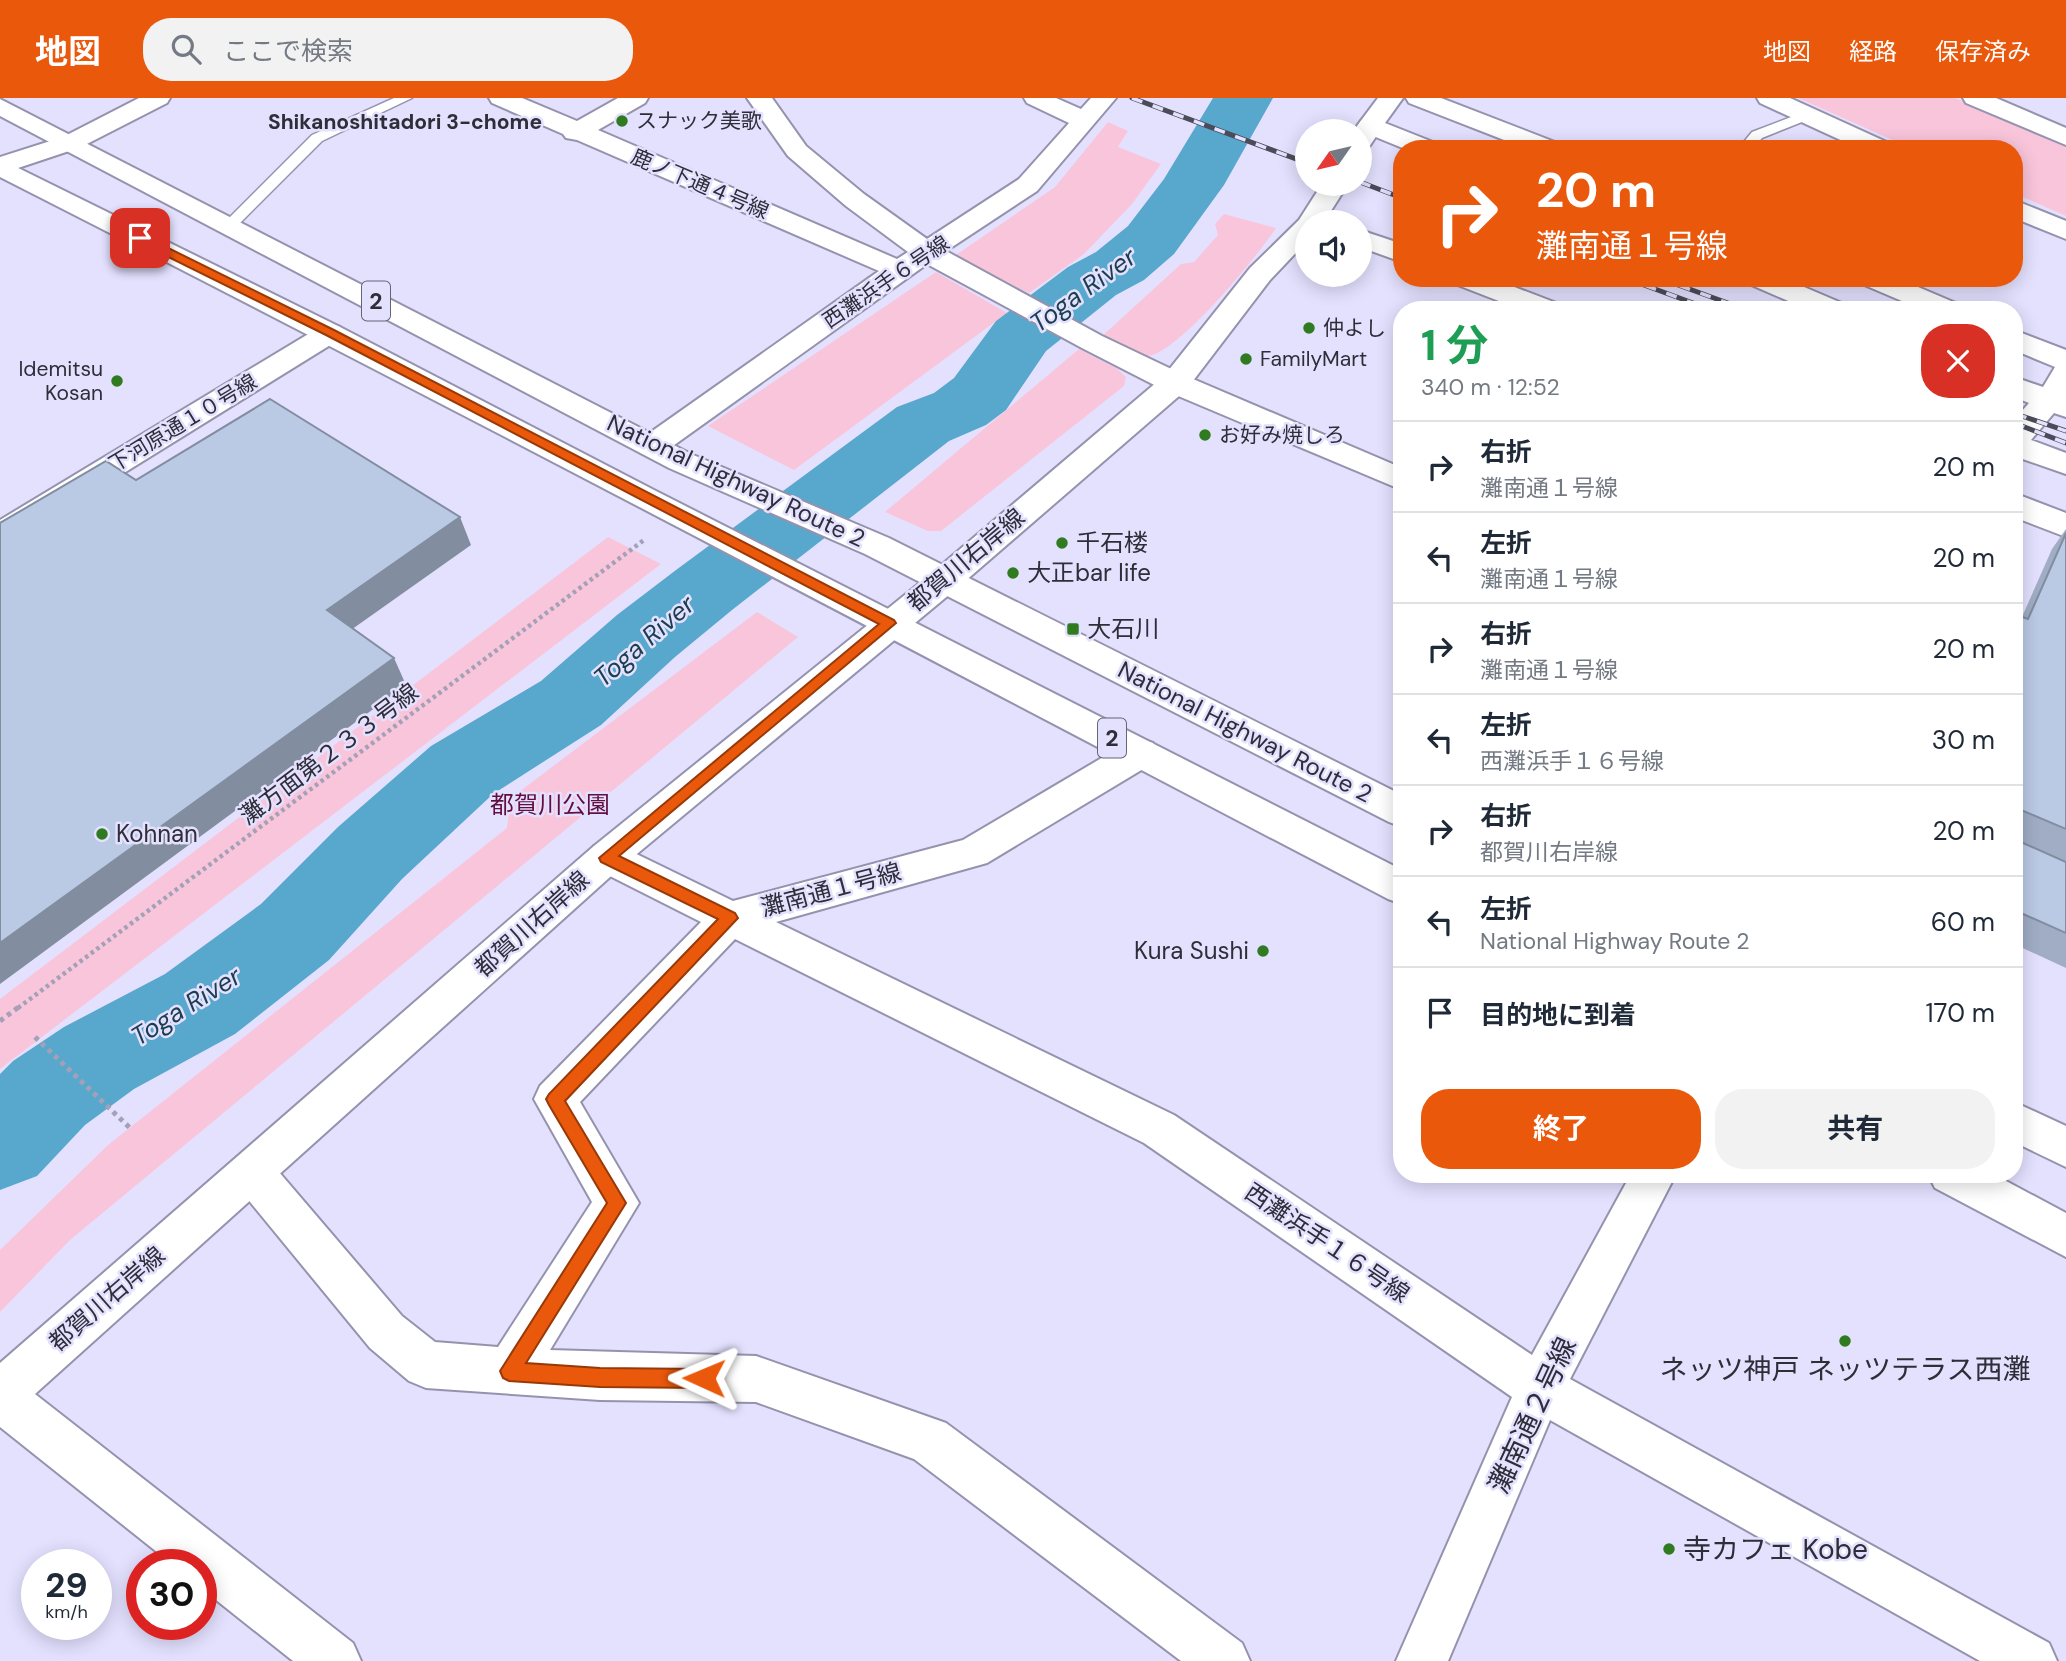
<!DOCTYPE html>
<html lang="ja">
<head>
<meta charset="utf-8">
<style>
	:root { --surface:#fff; --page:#f2f2f3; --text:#1f2937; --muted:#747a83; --line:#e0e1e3; --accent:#ea580c }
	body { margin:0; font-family:"DM Sans","Noto Sans JP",sans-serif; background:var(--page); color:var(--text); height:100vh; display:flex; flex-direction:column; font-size:26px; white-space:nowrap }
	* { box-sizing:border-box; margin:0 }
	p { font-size:23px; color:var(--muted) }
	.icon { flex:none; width:38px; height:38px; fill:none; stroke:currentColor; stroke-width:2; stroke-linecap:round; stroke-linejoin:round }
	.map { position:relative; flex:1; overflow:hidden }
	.sheet { position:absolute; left:1393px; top:203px; width:630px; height:882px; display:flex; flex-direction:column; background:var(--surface); border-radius:28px; box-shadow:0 4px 18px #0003 }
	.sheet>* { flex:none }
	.banner { position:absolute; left:1393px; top:42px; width:630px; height:147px; border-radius:28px; box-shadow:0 4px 18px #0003; background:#ea580c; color:#fff; overflow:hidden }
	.needle { width:46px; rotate:236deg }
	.fabs { position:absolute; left:1295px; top:21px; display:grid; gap:14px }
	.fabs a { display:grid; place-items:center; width:77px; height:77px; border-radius:50%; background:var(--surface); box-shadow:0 4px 18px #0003; font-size:35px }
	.speed { position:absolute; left:21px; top:1451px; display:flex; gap:14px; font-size:35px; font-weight:700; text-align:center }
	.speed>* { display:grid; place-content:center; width:91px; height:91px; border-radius:50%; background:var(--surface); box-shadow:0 4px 18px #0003; line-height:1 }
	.speed small { font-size:18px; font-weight:400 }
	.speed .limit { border:10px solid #d22; background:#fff; color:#111 }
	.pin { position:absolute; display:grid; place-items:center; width:60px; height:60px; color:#fff; margin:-30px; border-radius:14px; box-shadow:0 4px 10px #0006 }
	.me { position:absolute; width:77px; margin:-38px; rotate:271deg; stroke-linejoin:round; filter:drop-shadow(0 0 5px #0008) }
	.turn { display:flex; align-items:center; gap:24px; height:147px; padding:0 28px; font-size:32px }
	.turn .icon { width:91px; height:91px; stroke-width:2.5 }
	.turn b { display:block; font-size:49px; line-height:60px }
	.round { display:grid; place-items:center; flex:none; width:74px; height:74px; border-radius:28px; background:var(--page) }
	.headline { display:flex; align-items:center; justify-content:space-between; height:119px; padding:0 28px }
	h1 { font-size:42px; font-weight:700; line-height:52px; color:#1e9e55 }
	.primary-button { display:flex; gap:14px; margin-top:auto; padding:14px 28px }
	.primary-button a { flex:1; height:80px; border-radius:28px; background:var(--accent); color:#fff; font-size:28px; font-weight:700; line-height:80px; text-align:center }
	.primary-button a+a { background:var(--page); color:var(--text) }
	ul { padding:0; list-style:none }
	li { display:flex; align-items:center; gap:21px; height:91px; padding:0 28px; border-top:2px solid var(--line) }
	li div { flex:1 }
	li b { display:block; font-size:26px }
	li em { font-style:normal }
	header { display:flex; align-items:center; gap:42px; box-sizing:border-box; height:98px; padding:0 35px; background:var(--accent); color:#fff }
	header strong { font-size:33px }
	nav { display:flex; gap:38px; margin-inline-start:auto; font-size:24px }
	.search { width:490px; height:63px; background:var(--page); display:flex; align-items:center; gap:18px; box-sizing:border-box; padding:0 24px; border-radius:28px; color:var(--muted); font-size:26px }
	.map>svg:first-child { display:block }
	.green { fill:#f9c5db }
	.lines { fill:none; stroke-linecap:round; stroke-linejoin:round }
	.river { fill:#58a7cc; fill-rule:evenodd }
	.service-casing { stroke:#9592ae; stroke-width:3 }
	.minor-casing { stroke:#9592ae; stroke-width:4 }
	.tertiary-casing { stroke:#9592ae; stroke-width:4 }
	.trunk-casing { stroke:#9592ae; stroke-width:4 }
	.path-far1 { stroke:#a3a1b8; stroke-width:4.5; stroke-dasharray:3.5 3.5; stroke-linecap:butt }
	.path { stroke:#a3a1b8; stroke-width:5; stroke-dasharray:4.5 4.5; stroke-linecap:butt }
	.service { fill:#fff; fill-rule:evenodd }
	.minor { fill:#fff; fill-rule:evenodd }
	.tertiary { fill:#fff; fill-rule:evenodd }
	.trunk { fill:#fff; fill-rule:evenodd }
	.rail-casing { stroke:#4c4b59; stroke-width:5 }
	.rail { stroke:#e4e1ff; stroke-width:3.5; stroke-dasharray:11; stroke-linecap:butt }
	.wall { fill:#a0adc4 }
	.shaded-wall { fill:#828da0 }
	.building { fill:#bac9e4; stroke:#828da0; stroke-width:2 }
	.route { fill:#ea580c; stroke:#983908; stroke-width:2 }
	.poi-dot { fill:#307b22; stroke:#e4e1ff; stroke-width:2.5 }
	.labels { text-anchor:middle; stroke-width:5; stroke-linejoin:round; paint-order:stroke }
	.far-poi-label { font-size:21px; fill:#2e2d38; stroke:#e4e1ff; text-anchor:start }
	.far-neighbourhood-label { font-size:21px; font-weight:bold; fill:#2e2d38; stroke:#e4e1ff }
	.far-street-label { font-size:21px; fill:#2e2d38; stroke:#e4e1ff }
	.shield { fill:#e4e1ff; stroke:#656374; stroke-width:2 }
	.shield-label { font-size:23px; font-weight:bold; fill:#2e2d38 }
	.street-label { font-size:24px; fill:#2e2d38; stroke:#e4e1ff }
	.poi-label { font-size:24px; fill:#2e2d38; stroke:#e4e1ff; text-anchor:start }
	.park-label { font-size:24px; fill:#620e3f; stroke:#e4e1ff }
	.water-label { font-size:26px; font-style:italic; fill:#1b3e4f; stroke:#e4e1ff }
	.near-poi-label { font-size:28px; fill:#2e2d38; stroke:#e4e1ff }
	.near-street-label { font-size:28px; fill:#2e2d38; stroke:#e4e1ff }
</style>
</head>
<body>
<header>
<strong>地図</strong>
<div class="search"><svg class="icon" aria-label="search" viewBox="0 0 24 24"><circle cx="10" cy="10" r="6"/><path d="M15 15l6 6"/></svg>ここで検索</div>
<nav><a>地図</a><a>経路</a><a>保存済み</a></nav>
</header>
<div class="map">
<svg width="2066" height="1563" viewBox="0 0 2066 1563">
	<rect width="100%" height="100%" fill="#e4e1ff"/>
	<!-- green -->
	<path class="green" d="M 1798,0 L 1955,0 L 2066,47 L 2066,118 L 2014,95 L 2014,51 L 1913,51 Z
		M 1108,24 L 1128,33 L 1118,49 L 1161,66 L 1132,106 L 1084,156 L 1029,195 L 953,159 L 1055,89 Z
		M 1224,116 L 1276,130 C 1259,156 1176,259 1146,258 C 1130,258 1114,247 1100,240 L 1181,166 L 1194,164 L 1218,137 L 1215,126 Z
		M 936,174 L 1007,215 L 794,372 L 708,328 Z
		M 1079,251 L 1116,270 L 1126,279 L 1124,288 L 941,433 L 928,433 L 885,414 Z
		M 608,439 L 661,466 L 0,971 L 0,901 Z
		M 757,514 L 798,539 L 70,1142 L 0,1214 L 0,1152 L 108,1047 L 507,730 L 511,700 Z"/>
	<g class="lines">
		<!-- river -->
		<path class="river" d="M 1213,0 L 1273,0 L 1224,87 L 1174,156 L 1144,182 L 1116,197 L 1046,253 L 1006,312 L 986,327 L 949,343 L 732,512 L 675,559 L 601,627 L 493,696 L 402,781 L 329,862 L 235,936 L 134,991 L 85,1027 L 37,1078 L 0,1092 L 0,976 L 13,963 L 64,929 L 165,876 L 261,806 L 338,729 L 431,648 L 541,583 L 617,517 L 676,472 L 897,309 L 934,295 L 954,280 L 996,223 L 1068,169 L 1096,154 L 1128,128 L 1164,81 Z"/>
		<defs>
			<path id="service" d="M 394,0 L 412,0 L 322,43 L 235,130 L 225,130 L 223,127 L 225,124 L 312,37 Z
				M 1807,13 L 1812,14 L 1812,20 L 1762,40 L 1753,51 L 1738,51 L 1752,34 Z"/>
			<path id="minor" d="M 489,0 L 522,0 L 577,23 L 618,0 L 648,0 L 645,5 L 598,32 L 897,161 L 908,154 L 846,108 L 788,58 L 747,0 L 772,0 L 806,48 L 864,96 L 927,141 L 1019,81 L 1069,25 L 1027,5 L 1024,0 L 1056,0 L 1081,11 L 1091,0 L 1116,0 L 1037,93 L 946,153 L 1102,238 L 1186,278 L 1402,370 L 1402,392 L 1164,292 L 1082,250 L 927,166 L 663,355 L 652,358 L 641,355 L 637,348 L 641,341 L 879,173 L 577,42 L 566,40 L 563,36 L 492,5 Z
				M 1378,0 L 1403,0 L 1385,25 L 1438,46 L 1442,51 L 1405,51 L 1361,33 L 1357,28 Z
				M 1406,0 L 1441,0 L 1560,46 L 1564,51 L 1527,51 L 1409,5 Z
				M 1757,0 L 1790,0 L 1891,46 L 1895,51 L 1860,51 L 1760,5 Z
				M 1963,0 L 1996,0 L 2066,30 L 2066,47 L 1966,5 Z
				M 2014,102 L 2066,123 L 2066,141 L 2014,120 Z
				M 1360,132 L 1402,146 L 1402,164 L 1360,149 Z
				M 1451,180 L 1491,180 L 1559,206 L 1563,212 L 1522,212 L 1455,186 Z
				M 1745,180 L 1783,180 L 1844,206 L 1848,212 L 1809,212 L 1749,186 Z
				M 1858,180 L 1897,180 L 1958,206 L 1962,212 L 1923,212 L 1862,186 Z
				M 330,226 L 340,229 L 344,235 L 340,241 L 11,445 L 0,448 L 0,422 L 320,229 Z
				M 2014,232 L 2066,252 L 2066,319 L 2054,315 L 2031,342 L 2066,355 L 2066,376 L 2014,358 L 2014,322 L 2029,305 L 2014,299 L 2014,279 L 2043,289 L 2055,269 L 2014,252 Z
				M 2014,395 L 2066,415 L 2066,439 L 2014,419 Z
				M 1140,641 L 1153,645 L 1158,655 L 1153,665 L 987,765 L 776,824 L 1174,1017 L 1532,1257 L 1631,1076 L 1676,1076 L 1570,1281 L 2049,1545 L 2057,1563 L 1980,1563 L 1550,1322 L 1448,1563 L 1396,1563 L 1512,1299 L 1144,1045 L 735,841 L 580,1004 L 639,1105 L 550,1252 L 756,1258 L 946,1325 L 1242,1545 L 1250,1563 L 1181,1563 L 914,1361 L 756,1304 L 600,1302 L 426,1290 L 409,1283 L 370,1250 L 237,1088 L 230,1074 L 237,1060 L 252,1054 L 267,1060 L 402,1218 L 435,1244 L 498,1249 L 592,1104 L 534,1001 L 540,988 L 701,824 L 594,770 L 588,759 L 594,748 L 607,744 L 620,748 L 733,803 L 963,742 L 1127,645 Z"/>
			<path id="tertiary" d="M 139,0 L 170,0 L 167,5 L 81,49 L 0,76 L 0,59 L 63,39 Z
				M 1370,20 L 1379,23 L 1383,28 L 1369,49 L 1360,52 L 1360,33 L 1354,33 L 1361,23 Z
				M 1322,86 L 1348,86 L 1324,124 L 1307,124 L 1307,143 L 1270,182 L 1186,292 L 956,491 L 620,770 L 35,1296 L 353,1545 L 361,1563 L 293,1563 L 201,1490 L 201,1466 L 172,1466 L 0,1329 L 0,1265 L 594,748 L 932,475 L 1164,278 L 1250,170 L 1299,122 Z"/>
			<path id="trunk" d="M 0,1 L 691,356 L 889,440 L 1402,697 L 1402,729 L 1389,724 L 865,456 L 669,370 L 0,18 Z
				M 0,61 L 340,229 L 654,392 L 1402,772 L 1402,806 L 1388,801 C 926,560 465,315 0,79 Z
				M 2014,1004 L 2066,1028 L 2066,1069 L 2014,1044 Z
				M 1928,1076 L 1993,1076 L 2066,1115 L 2066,1159 L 1935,1090 Z"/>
		</defs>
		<!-- service casing -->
		<use href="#service" class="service-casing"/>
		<!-- minor casing -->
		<use href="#minor" class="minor-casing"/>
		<!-- tertiary casing -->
		<use href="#tertiary" class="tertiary-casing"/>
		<!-- trunk casing -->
		<use href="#trunk" class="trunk-casing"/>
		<!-- path-far1 -->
		<path class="path-far1" d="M 18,910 L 644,442"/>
		<!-- path -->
		<path class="path" d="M 0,923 L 20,908
			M 35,939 L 130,1030"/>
		<!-- service -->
		<use href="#service" class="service"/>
		<!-- minor -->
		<use href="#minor" class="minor"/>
		<!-- tertiary -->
		<use href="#tertiary" class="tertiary"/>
		<!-- trunk -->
		<use href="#trunk" class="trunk"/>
		<defs>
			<path id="rail" d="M 1132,0 L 1307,65
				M 1360,84 L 1402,100
				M 1625,180 L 1712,212
				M 1659,180 L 1747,212
				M 2016,316 L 2066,333
				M 2014,325 L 2066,345"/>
		</defs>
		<!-- rail casing -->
		<use href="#rail" class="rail-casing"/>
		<!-- rail -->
		<use href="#rail" class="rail"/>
	</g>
	<!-- wall -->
	<path class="wall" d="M 2066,431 L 2066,870 L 2014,846 L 2014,516 L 2022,519 L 2052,451 Z"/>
	<!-- shaded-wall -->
	<path class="shaded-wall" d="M 460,419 L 471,447 L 341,539 L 327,512 Z
		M 394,560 L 406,587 L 0,886 L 0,845 Z"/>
	<!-- building -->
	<path class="building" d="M 270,301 L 460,419 L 327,512 L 394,560 L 0,845 L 0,425 L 106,363 L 136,382 Z
		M 2066,435 L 2066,731 L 2014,709 L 2014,516 L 2028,521 Z
		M 2014,741 L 2066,764 L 2066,835 L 2014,812 Z"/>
	<!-- route -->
	<path class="route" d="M 136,138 L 144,138 L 334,232 L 894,522 L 896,525 L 619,758 L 735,815 L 738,820 L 565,1003 L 626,1105 L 526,1265 L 600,1270 L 704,1271 L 711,1274 L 713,1280 L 711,1287 L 704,1290 L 600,1289 L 509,1283 L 503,1280 L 500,1273 L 607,1105 L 549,1007 L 546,1001 L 549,996 L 718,821 L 601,764 L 599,760 L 879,526 L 326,237 L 136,143 Z"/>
	<!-- markers -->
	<g class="poi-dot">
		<circle cx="622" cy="23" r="7"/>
		<circle cx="1309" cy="230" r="7"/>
		<circle cx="1246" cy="261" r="7"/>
		<circle cx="117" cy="283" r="7"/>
		<circle cx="1205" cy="337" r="7"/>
		<circle cx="1062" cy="445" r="7"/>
		<circle cx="1013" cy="475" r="7"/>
		<rect x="1066" y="524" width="14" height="14" rx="3.5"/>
		<circle cx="102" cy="736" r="7"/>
		<circle cx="1263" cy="853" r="7"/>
		<circle cx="1845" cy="1243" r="7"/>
		<circle cx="1669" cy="1451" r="7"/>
	</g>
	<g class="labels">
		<!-- far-poi labels -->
		<g class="far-poi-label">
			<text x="636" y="30">スナック美歌</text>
			<text x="1323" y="237">仲よし</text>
			<text x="1260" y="268">FamilyMart</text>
			<text x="103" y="278" text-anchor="end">Idemitsu<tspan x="103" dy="24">Kosan</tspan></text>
			<text x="1219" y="344">お好み焼しろ</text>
		</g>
		<!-- far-neighbourhood labels -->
		<g class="far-neighbourhood-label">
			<text x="405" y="31">Shikanoshitadori 3-chome</text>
		</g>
		<!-- far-street labels -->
		<g class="far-street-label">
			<text transform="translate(700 86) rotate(23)" y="7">鹿ノ下通４号線</text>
			<text transform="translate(886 184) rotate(-34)" y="7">西灘浜手６号線</text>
			<text transform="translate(183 325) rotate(-31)" y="7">下河原通１０号線</text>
		</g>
		<!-- shield labels -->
		<g class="shield">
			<rect x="362" y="183.5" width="28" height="39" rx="5"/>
			<rect x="1098" y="620.5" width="28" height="39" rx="5"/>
		</g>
		<g class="shield-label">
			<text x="376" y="211">2</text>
			<text x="1112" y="648">2</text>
		</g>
		<!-- street labels -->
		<g class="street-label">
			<text transform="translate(736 383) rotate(25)" y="8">National Highway Route 2</text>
			<text transform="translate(966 462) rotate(-40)" y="8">都賀川右岸線</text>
			<text transform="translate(1245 634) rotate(27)" y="8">National Highway Route 2</text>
			<text transform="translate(329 656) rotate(-37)" y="8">灘方面第２３３号線</text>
			<text transform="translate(831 792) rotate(-15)" y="8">灘南通１号線</text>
			<text transform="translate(532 826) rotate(-42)" y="8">都賀川右岸線</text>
			<text transform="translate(1327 1145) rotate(34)" y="8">西灘浜手１６号線</text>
			<text transform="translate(107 1201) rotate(-41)" y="8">都賀川右岸線</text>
		</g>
		<!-- poi labels -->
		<g class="poi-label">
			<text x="1076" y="453">千石楼</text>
			<text x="1027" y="483">大正bar life</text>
			<text x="1087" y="539">大石川</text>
			<text x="116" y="744">Kohnan</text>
			<text x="1249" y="861" text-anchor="end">Kura Sushi</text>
		</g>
		<!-- park labels -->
		<g class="park-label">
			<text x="550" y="715">都賀川公園</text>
		</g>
		<!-- water labels -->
		<g class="water-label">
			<text transform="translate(1083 192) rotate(-36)" y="9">Toga River</text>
			<text transform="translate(644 543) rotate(-41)" y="9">Toga River</text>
			<text transform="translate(186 908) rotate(-32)" y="9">Toga River</text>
		</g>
		<!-- near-poi labels -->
		<g class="near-poi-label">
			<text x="1845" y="1281">ネッツ神戸 ネッツテラス西灘</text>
			<text x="1683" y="1461" text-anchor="start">寺カフェ Kobe</text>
		</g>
		<!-- near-street labels -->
		<g class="near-street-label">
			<text transform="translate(1532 1317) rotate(-65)" y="10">灘南通２号線</text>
		</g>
	</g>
</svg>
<div class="fabs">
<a><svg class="needle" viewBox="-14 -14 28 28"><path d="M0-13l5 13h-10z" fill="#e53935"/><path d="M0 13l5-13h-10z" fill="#747a83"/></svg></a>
<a><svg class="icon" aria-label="sound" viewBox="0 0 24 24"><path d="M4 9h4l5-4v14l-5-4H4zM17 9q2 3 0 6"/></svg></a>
</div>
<div class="speed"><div>29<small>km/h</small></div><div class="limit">30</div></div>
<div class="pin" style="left:140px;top:140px;background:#d93025"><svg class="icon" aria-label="arrive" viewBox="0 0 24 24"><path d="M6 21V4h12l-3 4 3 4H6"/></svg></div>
<svg class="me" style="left:704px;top:1280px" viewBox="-20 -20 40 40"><path d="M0-17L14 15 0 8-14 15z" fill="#ea580c" stroke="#fff" stroke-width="4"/></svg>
<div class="banner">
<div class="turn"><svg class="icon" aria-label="right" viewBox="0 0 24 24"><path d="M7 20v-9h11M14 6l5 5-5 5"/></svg><div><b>20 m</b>灘南通１号線</div></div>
</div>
<section class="sheet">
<div class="headline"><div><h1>1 分</h1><p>340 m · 12:52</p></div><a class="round" style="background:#d93025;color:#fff"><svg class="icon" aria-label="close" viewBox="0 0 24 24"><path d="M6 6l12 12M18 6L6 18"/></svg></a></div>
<ul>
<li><svg class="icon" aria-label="right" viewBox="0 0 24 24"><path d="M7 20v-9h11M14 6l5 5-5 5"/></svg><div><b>右折</b><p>灘南通１号線</p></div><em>20 m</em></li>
<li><svg class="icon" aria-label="left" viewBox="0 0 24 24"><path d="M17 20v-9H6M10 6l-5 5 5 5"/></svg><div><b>左折</b><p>灘南通１号線</p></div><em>20 m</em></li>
<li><svg class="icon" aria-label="right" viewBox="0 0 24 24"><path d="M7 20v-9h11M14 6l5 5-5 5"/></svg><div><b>右折</b><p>灘南通１号線</p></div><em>20 m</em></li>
<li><svg class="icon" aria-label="left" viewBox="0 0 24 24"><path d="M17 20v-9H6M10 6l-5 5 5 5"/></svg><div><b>左折</b><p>西灘浜手１６号線</p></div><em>30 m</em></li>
<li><svg class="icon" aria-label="right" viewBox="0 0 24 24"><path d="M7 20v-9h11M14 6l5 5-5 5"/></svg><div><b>右折</b><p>都賀川右岸線</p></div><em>20 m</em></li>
<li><svg class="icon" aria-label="left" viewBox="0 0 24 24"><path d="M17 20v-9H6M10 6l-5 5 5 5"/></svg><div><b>左折</b><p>National Highway Route 2</p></div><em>60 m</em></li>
<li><svg class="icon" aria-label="arrive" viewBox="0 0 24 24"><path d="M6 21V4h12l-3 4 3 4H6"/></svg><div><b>目的地に到着</b></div><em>170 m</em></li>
</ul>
<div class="primary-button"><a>終了</a><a>共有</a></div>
</section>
</div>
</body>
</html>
